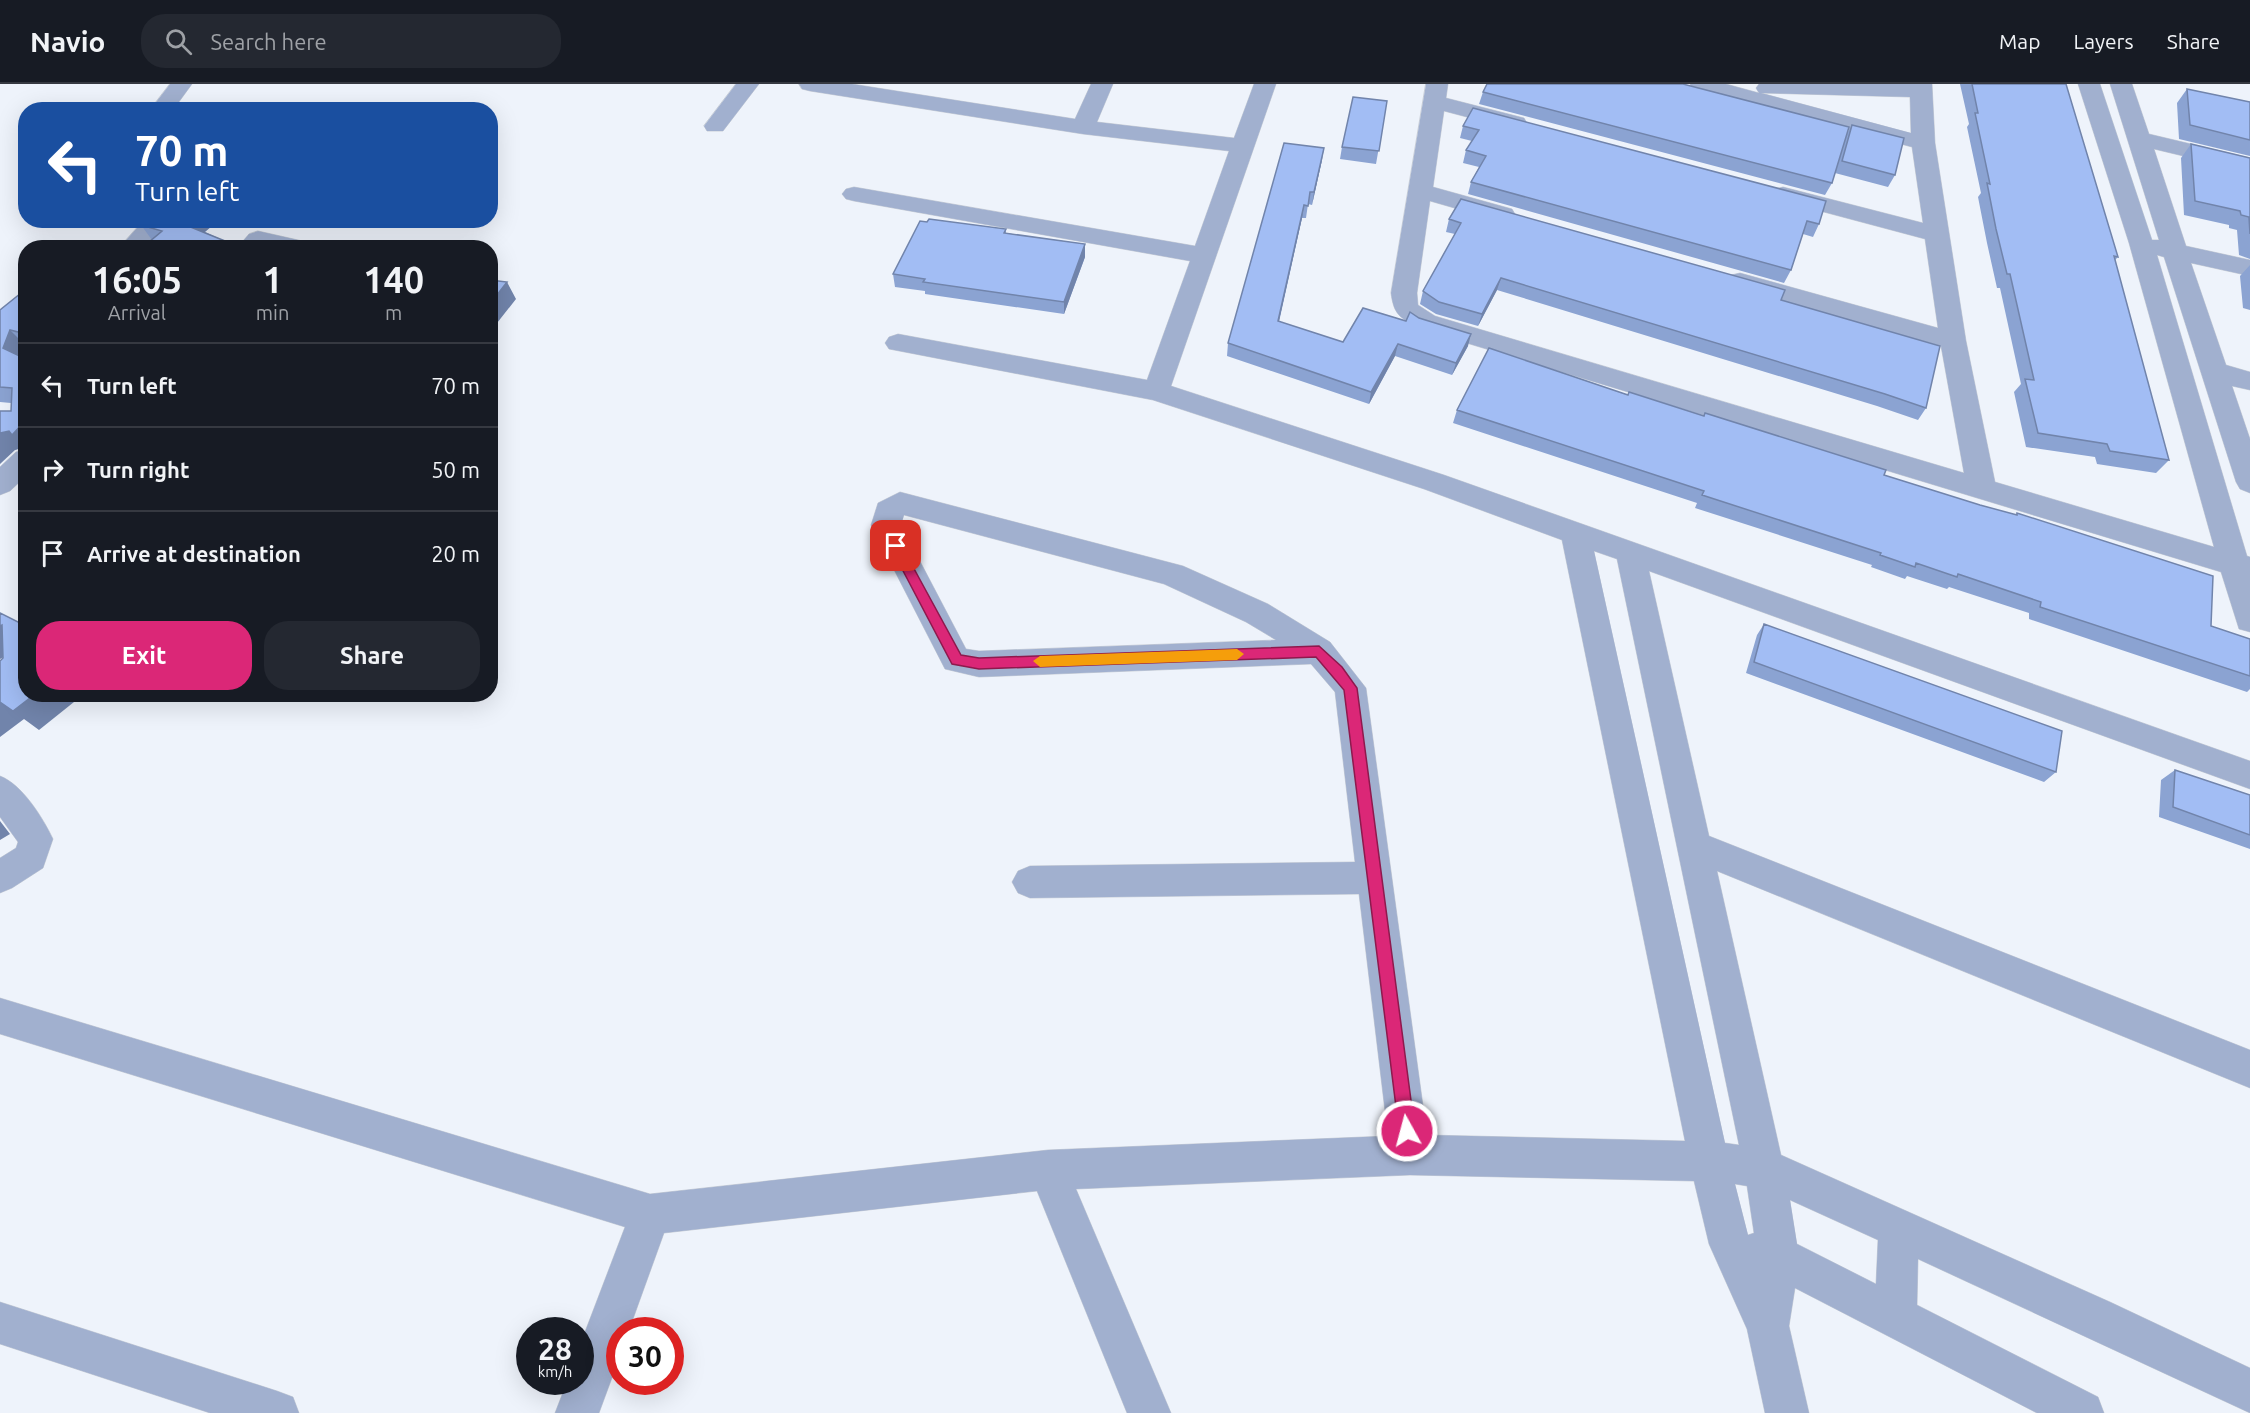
<!DOCTYPE html>
<html lang="en">
<head>
<meta charset="utf-8">
<style>
	:root { --surface:#171b24; --page:#242831; --text:#f1f3f6; --muted:#9ea1a6; --line:#363941; --accent:#db2777 }
	body { margin:0; font-family:Ubuntu,sans-serif; background:var(--page); color:var(--text); height:100vh; display:flex; flex-direction:column; font-size:22px; white-space:nowrap }
	* { box-sizing:border-box; margin:0 }
	p { font-size:20px; color:var(--muted) }
	.icon { flex:none; width:33px; height:33px; fill:none; stroke:currentColor; stroke-width:2; stroke-linecap:round; stroke-linejoin:round }
	.map { position:relative; flex:1; overflow:hidden }
	.sheet { position:absolute; left:18px; top:156px; width:480px; height:462px; display:flex; flex-direction:column; background:var(--surface); border-radius:24px; box-shadow:0 6px 24px #0002 }
	.sheet>* { flex:none }
	.guide { position:absolute; left:18px; top:18px; width:480px; height:126px; border-radius:24px; box-shadow:0 6px 24px #0002; background:#1a4fa0; color:#fff; overflow:hidden }
	.speed { position:absolute; left:516px; top:1233px; display:flex; gap:12px; font-size:30px; font-weight:700; text-align:center }
	.speed>* { display:grid; place-content:center; width:78px; height:78px; border-radius:50%; background:var(--surface); box-shadow:0 6px 24px #0002; line-height:1 }
	.speed small { font-size:15px; font-weight:400 }
	.speed .limit { border:9px solid #d22; background:#fff; color:#111 }
	.pin { position:absolute; display:grid; place-items:center; width:51px; height:51px; color:#fff; margin:-26px; border-radius:12px; box-shadow:0 3px 9px #0006 }
	.me { position:absolute; width:66px; margin:-33px; rotate:353deg; stroke-linejoin:round; filter:drop-shadow(0 0 4px #0008) }
	.turn { display:flex; align-items:center; gap:21px; height:126px; padding:0 18px; font-size:27px }
	.turn .icon { width:78px; height:78px; stroke-width:2.5 }
	.turn b { display:block; font-size:42px; line-height:51px }
	.eta { display:flex; justify-content:space-evenly; align-items:center; height:102px; text-align:center }
	.eta b { font-size:36px; font-weight:600; line-height:42px }
	.action { display:flex; gap:12px; margin-top:auto; padding:12px 18px }
	.action a { flex:1; height:69px; border-radius:24px; background:var(--accent); color:#fff; font-size:24px; font-weight:600; line-height:69px; text-align:center }
	.action a+a { background:var(--page); color:var(--text) }
	ul { padding:0; list-style:none }
	li { display:flex; align-items:center; gap:18px; height:84px; padding:0 18px; border-top:2px solid var(--line) }
	li div { flex:1 }
	li b { display:block; font-size:22px }
	li em { font-style:normal }
	header { display:flex; align-items:center; gap:36px; box-sizing:border-box; height:84px; padding:0 30px; background:var(--surface); border-bottom:2px solid var(--line) }
	header strong { font-size:28px }
	nav { display:flex; gap:33px; margin-inline-start:auto; font-size:21px }
	.search { width:420px; height:54px; background:var(--page); display:flex; align-items:center; gap:15px; box-sizing:border-box; padding:0 21px; border-radius:24px; color:var(--muted); font-size:22px }
	.map>svg:first-child { display:block }
	.lines { fill:none; stroke-linecap:round; stroke-linejoin:round }
	.minor-casing { stroke:#cacfd7; stroke-width:1 }
	.minor { fill:#a1b0cf; fill-rule:evenodd }
	.wall { fill:#8ba3d2 }
	.shaded-wall { fill:#7184ab }
	.building { fill:#a2bdf4; stroke:#7184ab; stroke-width:1.5 }
	.route { fill:#db2777; stroke:#8e194d; stroke-width:1.5 }
	.slow { fill:#f59e0b }
</style>
</head>
<body>
<header>
<strong>Navio</strong>
<div class="search"><svg class="icon" aria-label="search" viewBox="0 0 24 24"><circle cx="10" cy="10" r="6"/><path d="M15 15l6 6"/></svg>Search here</div>
<nav><a>Map</a><a>Layers</a><a>Share</a></nav>
</header>
<div class="map">
<svg width="2250" height="1329" viewBox="0 0 2250 1329">
	<rect width="100%" height="100%" fill="#eef3fb"/>
	<g class="lines">
		<defs>
			<path id="minor" d="M 170,0 L 192,0 L 173,26 L 150,26 Z
				M 736,0 L 759,0 L 723,47 L 707,47 L 704,42 Z
				M 799,0 L 852,0 L 1075,35 L 1091,0 L 1113,0 L 1097,38 L 1234,54 L 1254,0 L 1276,0 L 1171,302 L 1444,391 L 2250,677 L 2250,705 L 1649,487 L 1709,752 L 2250,966 L 2250,1004 L 1717,787 L 1781,1071 L 2110,1218 L 2250,1284 L 2250,1329 L 1918,1175 L 1917,1221 L 2098,1313 L 2104,1329 L 2037,1329 L 1795,1204 L 1789,1242 L 1809,1329 L 1765,1329 L 1747,1245 L 1709,1160 L 1694,1097 L 1410,1091 L 1076,1105 L 1171,1329 L 1127,1329 L 1037,1107 L 664,1149 L 629,1246 L 620,1246 L 620,1272 L 599,1329 L 555,1329 L 567,1298 L 580,1298 L 580,1261 L 625,1143 L 0,950 L 0,914 L 650,1110 L 1048,1066 L 1388,1052 L 1359,810 L 1030,814 L 1018,809 L 1012,798 L 1018,787 L 1030,782 L 1355,778 L 1335,608 L 1311,580 L 979,593 L 945,585 L 871,441 L 878,419 L 900,408 L 1183,482 L 1268,520 L 1330,558 L 1366,604 L 1427,1051 L 1685,1057 L 1562,456 L 1424,405 L 1153,316 L 889,265 L 885,259 L 889,253 L 898,250 L 1147,296 L 1190,177 L 854,117 L 846,115 L 842,110 L 846,105 L 854,103 L 1195,162 L 1229,67 L 1083,50 L 810,7 L 802,5 ZM 904,431 L 1164,500 L 1246,538 L 1276,556 L 979,567 L 966,565 L 901,441 ZM 1594,467 L 1617,475 L 1739,1061 L 1725,1059 ZM 1735,1100 L 1747,1102 L 1754,1149 L 1748,1151 ZM 1790,1116 L 1878,1156 L 1876,1200 L 1797,1160 Z
				M 1426,0 L 1448,0 L 1446,14 L 1524,34 L 1527,39 L 1524,44 L 1516,46 L 1444,27 L 1433,103 L 1512,125 L 1515,130 L 1512,135 L 1503,138 L 1430,117 L 1417,209 L 1418,221 L 1435,232 L 1964,389 L 1941,262 L 1731,203 L 1727,197 L 1731,191 L 1740,189 L 1938,244 L 1925,155 L 1775,115 L 1771,110 L 1775,105 L 1783,103 L 1923,139 L 1912,63 L 1693,5 L 1690,0 L 1726,0 L 1759,9 L 1756,4 L 1759,0 L 1932,0 L 1935,59 L 1966,257 L 1995,398 L 2214,463 L 2129,159 L 2078,0 L 2100,0 L 2152,156 L 2159,156 L 2110,0 L 2132,0 L 2149,50 L 2250,74 L 2250,88 L 2154,65 L 2186,162 L 2250,176 L 2250,192 L 2191,179 L 2226,281 L 2250,288 L 2250,306 L 2232,302 L 2250,355 L 2250,409 L 2240,405 L 2236,398 L 2164,173 L 2157,171 L 2247,472 L 2250,473 L 2250,548 L 2239,545 L 2221,488 L 1417,244 C 1399,232 1394,231 1391,209 ZM 1761,9 L 1910,13 L 1911,49 Z
				M 144,136 L 170,136 L 146,164 L 119,164 Z
				M 258,147 L 307,158 L 310,164 L 237,164 L 249,150 Z
				M 26,365 L 26,392 L 10,407 L 0,411 L 0,383 L 16,368 Z
				M 0,692 C 22,700 43,734 53,755 L 43,784 L 12,804 L 0,809 L 0,774 L 16,764 L 18,758 L 0,733 Z
				M 0,1218 L 277,1307 L 293,1313 L 299,1329 L 210,1329 L 0,1260 Z"/>
		</defs>
		<!-- minor casing -->
		<use href="#minor" class="minor-casing"/>
		<!-- minor -->
		<use href="#minor" class="minor"/>
	</g>
	<!-- wall -->
	<path class="wall" d="M 1960,0 L 2066,0 L 2118,173 L 2115,176 L 2169,376 L 2156,389 L 2097,380 L 2095,373 L 2026,363 L 2014,308 L 2021,300 L 2000,204 L 1997,204 L 1987,159 L 1978,113 L 1981,109 L 1967,43 L 1969,40 Z
		M 2187,5 L 2250,18 L 2250,72 L 2179,55 L 2177,19 Z
		M 1483,8 L 1846,51 L 1852,41 L 1895,91 L 1888,103 L 1835,89 L 1841,69 L 1832,99 L 1825,111 L 1479,20 Z
		M 1387,17 L 1376,80 L 1340,75 L 1342,63 Z
		M 1463,42 L 1819,140 L 1813,153 L 1803,150 L 1791,186 L 1784,199 L 1468,110 L 1471,98 L 1479,83 L 1463,79 L 1466,66 L 1472,57 L 1460,54 Z
		M 2191,60 L 2250,74 L 2250,175 L 2239,171 L 2237,146 L 2229,144 L 2229,141 L 2184,131 L 2181,74 Z
		M 1322,76 L 1312,121 L 1308,120 L 1306,134 L 1302,134 L 1279,238 L 1343,258 L 1468,262 L 1452,291 L 1395,272 L 1369,320 L 1227,272 L 1228,259 Z
		M 1449,135 L 1781,216 L 1926,324 L 1918,336 L 1877,322 L 1497,206 L 1478,242 L 1436,230 L 1420,220 L 1423,207 L 1455,150 L 1446,148 Z
		M 219,136 L 205,148 L 225,157 L 230,164 L 142,164 L 152,156 L 141,141 Z
		M 1006,145 L 1006,149 L 1085,160 L 1085,173 L 1064,230 L 925,210 L 925,207 L 895,203 L 893,190 Z
		M 2250,181 L 2250,226 L 2243,224 L 2240,192 Z
		M 26,205 L 26,263 L 22,273 L 26,275 L 26,364 L 24,363 L 15,366 L 11,327 L 11,319 L 0,318 L 0,226 Z
		M 1628,311 L 1980,421 L 2015,431 L 2017,429 L 2211,542 L 2250,555 L 2250,605 L 2247,608 L 2029,535 L 2029,529 L 1949,503 L 1947,505 L 1907,492 L 1905,495 L 1871,483 L 1872,481 L 1695,424 L 1697,419 L 1453,339 L 1457,326 Z
		M 1764,540 L 2056,688 L 2044,698 L 1746,589 L 1757,551 Z
		M 2175,686 L 2250,711 L 2250,765 L 2159,733 L 2161,696 Z"/>
	<!-- shaded-wall -->
	<path class="shaded-wall" d="M 1324,64 L 1322,76 L 1312,121 L 1314,108 Z
		M 1304,121 L 1302,134 L 1276,250 L 1278,237 Z
		M 187,136 L 219,136 L 195,156 L 183,140 Z
		M 225,157 L 230,164 L 215,164 Z
		M 1085,160 L 1085,173 L 1064,230 L 1064,218 Z
		M 1501,194 L 1497,206 L 1478,242 L 1482,230 Z
		M 507,198 L 516,215 L 490,248 L 490,220 Z
		M 10,246 L 26,262 L 19,280 L 3,264 Z
		M 1471,250 L 1468,262 L 1452,291 L 1456,279 Z
		M 1398,260 L 1395,272 L 1369,320 L 1371,308 Z
		M 26,336 L 26,364 L 24,363 L 15,366 L 0,380 L 0,349 L 9,347 Z
		M 2,541 L 26,561 L 0,575 L 0,542 Z
		M 35,610 L 84,610 L 39,646 L 24,635 L 0,653 L 0,617 Z
		M 0,737 L 10,750 L 0,756 Z"/>
	<!-- building -->
	<path class="building" d="M 1487,0 L 1683,0 L 1849,43 L 1832,99 L 1483,8 Z
		M 1972,0 L 2066,0 L 2118,173 L 2114,172 L 2169,376 L 2110,367 L 2107,360 L 2038,349 L 2025,295 L 2034,296 L 2010,190 L 2007,190 L 1996,145 L 1987,99 L 1990,100 L 1975,29 L 1978,29 Z
		M 2187,5 L 2250,18 L 2250,56 L 2190,41 Z
		M 1353,13 L 1387,17 L 1379,67 L 1342,63 Z
		M 1473,24 L 1826,117 L 1819,140 L 1807,137 L 1791,186 L 1471,98 L 1486,72 L 1466,66 L 1479,46 L 1463,42 Z
		M 1852,41 L 1904,54 L 1895,91 L 1842,77 Z
		M 1284,59 L 1324,64 L 1314,108 L 1310,108 L 1308,122 L 1304,121 L 1278,237 L 1343,258 L 1363,224 L 1406,237 L 1410,228 L 1419,234 L 1471,250 L 1456,279 L 1398,260 L 1371,308 L 1228,259 Z
		M 2191,60 L 2250,74 L 2250,150 L 2249,133 L 2241,131 L 2240,127 L 2195,117 Z
		M 1461,115 L 1785,206 L 1781,216 L 1940,262 L 1926,324 L 1885,310 L 1501,194 L 1482,230 L 1439,218 L 1423,207 L 1461,139 L 1449,135 Z
		M 929,135 L 1006,145 L 1004,149 L 1085,160 L 1064,218 L 923,198 L 925,195 L 893,190 L 920,137 L 927,138 Z
		M 145,136 L 187,136 L 183,140 L 225,157 L 215,164 L 142,164 L 162,147 L 141,141 Z
		M 490,196 L 507,198 L 490,220 Z
		M 26,205 L 26,250 L 10,246 L 3,264 L 26,275 L 26,336 L 12,351 L 9,347 L 0,349 L 0,327 L 11,327 L 12,304 L 0,303 L 0,226 Z
		M 1489,264 L 1628,311 L 1629,308 L 1704,332 L 1705,329 L 1886,386 L 1884,391 L 1980,421 L 2017,431 L 2017,429 L 2213,492 L 2211,542 L 2250,555 L 2250,592 L 2040,523 L 2041,518 L 1958,490 L 1957,493 L 1916,479 L 1915,483 L 1880,471 L 1881,469 L 1702,411 L 1704,407 L 1457,326 Z
		M 0,529 L 26,542 L 26,610 L 35,610 L 13,627 L 0,618 L 0,577 L 3,574 L 2,541 L 0,542 Z
		M 1764,540 L 2062,647 L 2056,688 L 1754,578 Z
		M 2175,686 L 2250,711 L 2250,751 L 2173,723 Z"/>
	<!-- route -->
	<path class="route" d="M 896,457 L 900,459 L 961,571 L 979,574 L 1319,562 L 1342,583 L 1357,604 L 1415,1047 L 1413,1053 L 1407,1056 L 1402,1053 L 1399,1047 L 1344,606 L 1316,573 L 979,585 L 952,580 L 890,462 Z"/>
	<!-- slow -->
	<path class="slow" d="M 1237,565 L 1244,570 L 1237,576 L 1040,583 L 1033,577 L 1040,572 Z"/>
</svg>
<div class="speed"><div>28<small>km/h</small></div><div class="limit">30</div></div>
<div class="pin" style="left:896px;top:462px;background:#d93025"><svg class="icon" aria-label="arrive" viewBox="0 0 24 24"><path d="M6 21V4h12l-3 4 3 4H6"/></svg></div>
<svg class="me" style="left:1407px;top:1047px" viewBox="-20 -20 40 40"><circle r="17" fill="#db2777" stroke="#fff" stroke-width="3"/><path d="M0-11L8 9 0 5-8 9z" fill="#fff"/></svg>
<div class="guide">
<div class="turn"><svg class="icon" aria-label="left" viewBox="0 0 24 24"><path d="M17 20v-9H6M10 6l-5 5 5 5"/></svg><div><b>70 m</b>Turn left</div></div>
</div>
<section class="sheet">
<div class="eta">
<div><b>16:05</b><p>Arrival</p></div>
<div><b>1</b><p>min</p></div>
<div><b>140</b><p>m</p></div>
</div>
<ul>
<li><svg class="icon" aria-label="left" viewBox="0 0 24 24"><path d="M17 20v-9H6M10 6l-5 5 5 5"/></svg><div><b>Turn left</b></div><em>70 m</em></li>
<li><svg class="icon" aria-label="right" viewBox="0 0 24 24"><path d="M7 20v-9h11M14 6l5 5-5 5"/></svg><div><b>Turn right</b></div><em>50 m</em></li>
<li><svg class="icon" aria-label="arrive" viewBox="0 0 24 24"><path d="M6 21V4h12l-3 4 3 4H6"/></svg><div><b>Arrive at destination</b></div><em>20 m</em></li>
</ul>
<div class="action"><a>Exit</a><a>Share</a></div>
</section>
</div>
</body>
</html>
